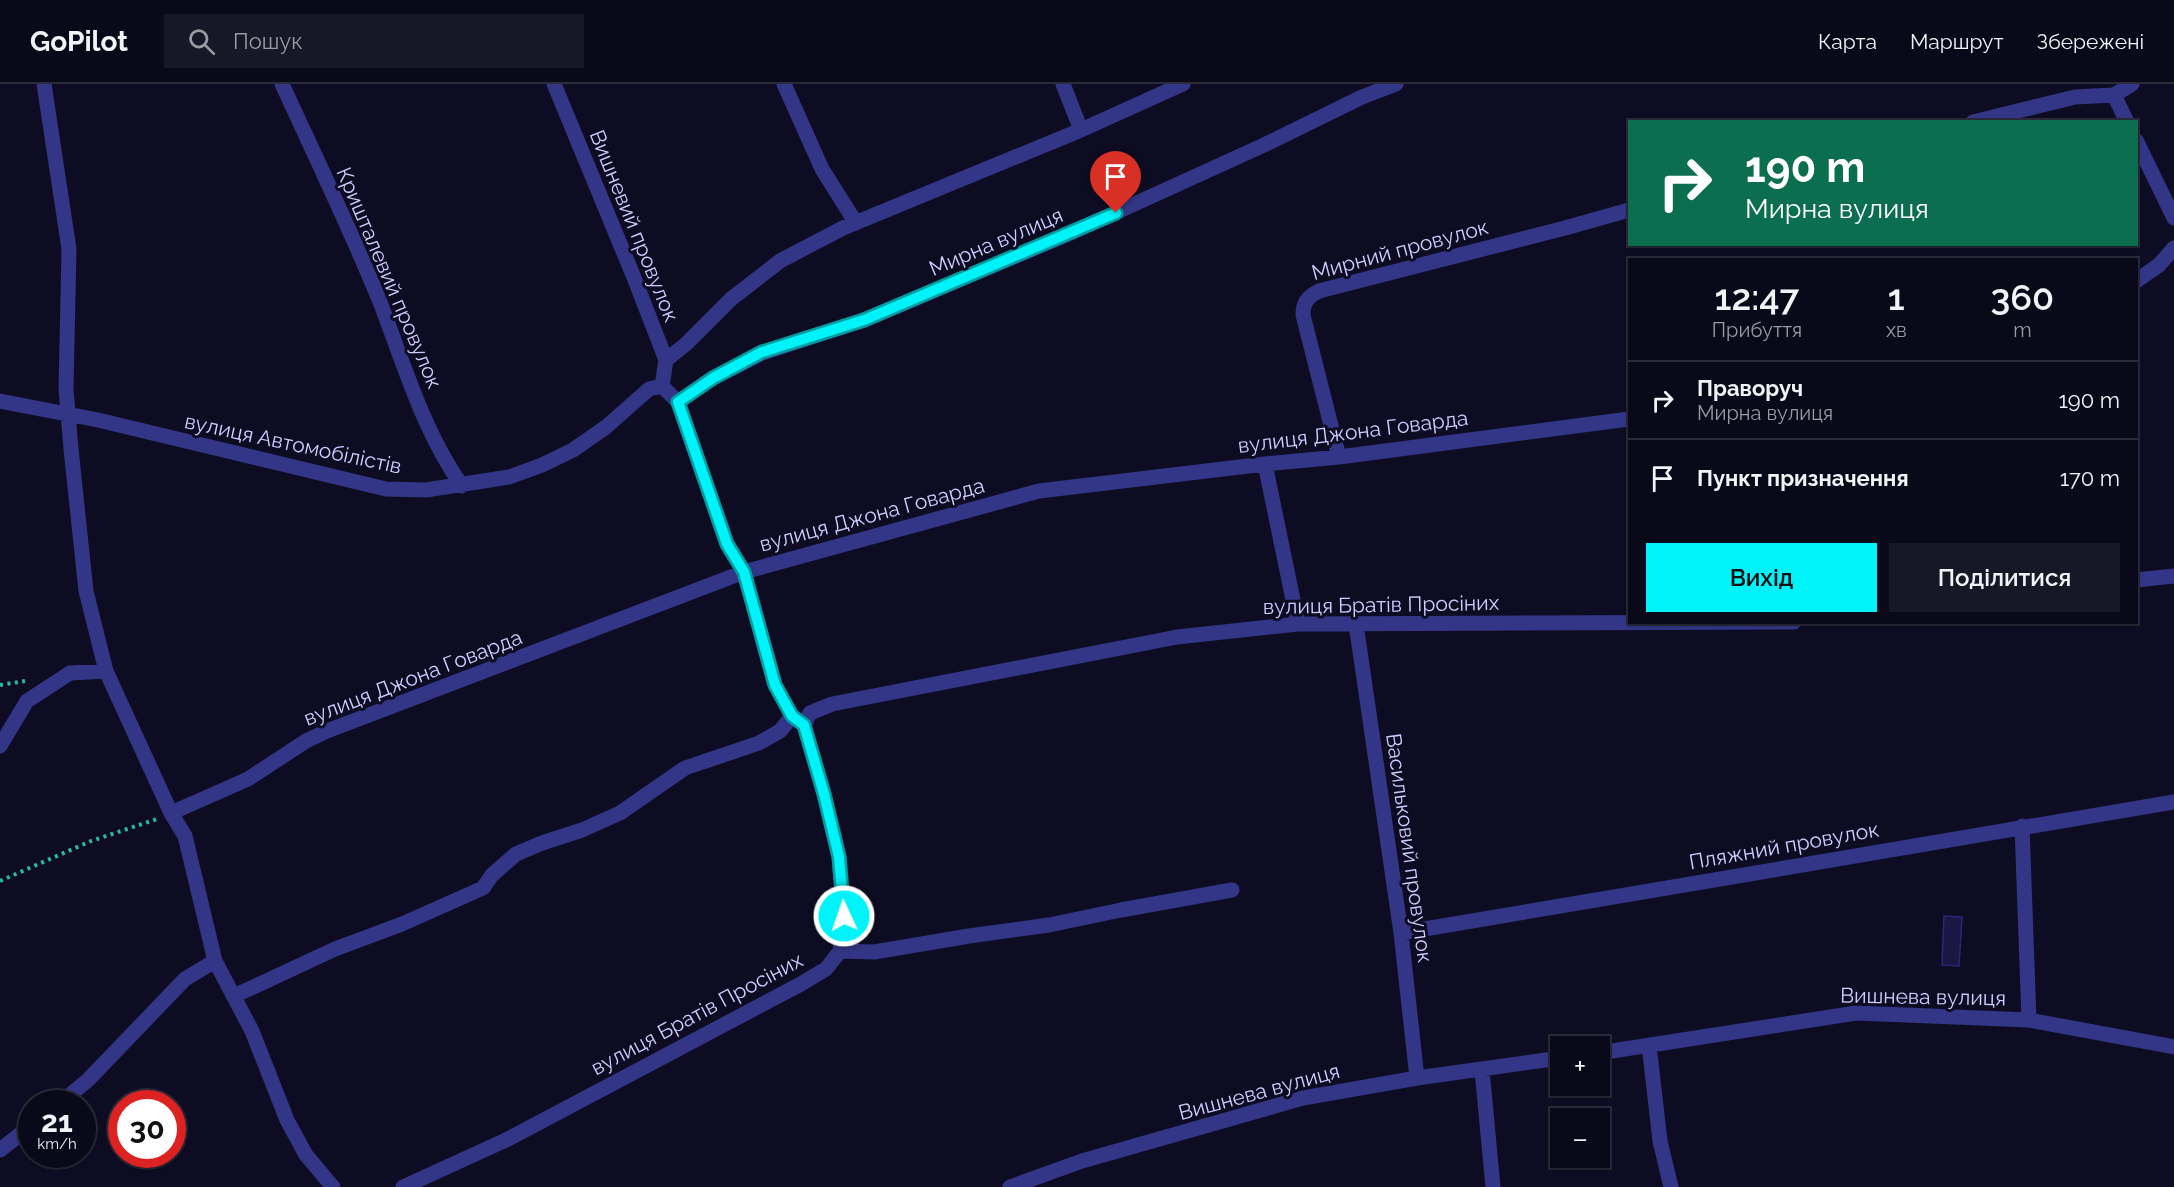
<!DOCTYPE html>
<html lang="uk">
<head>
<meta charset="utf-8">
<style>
	:root { --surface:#0a091a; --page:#181727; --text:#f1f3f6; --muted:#999aa2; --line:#2a2a39; --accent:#00f3f8 }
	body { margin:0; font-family:Raleway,sans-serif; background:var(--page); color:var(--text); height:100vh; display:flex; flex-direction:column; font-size:22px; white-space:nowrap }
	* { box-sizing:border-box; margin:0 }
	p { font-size:20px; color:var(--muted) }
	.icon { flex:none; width:33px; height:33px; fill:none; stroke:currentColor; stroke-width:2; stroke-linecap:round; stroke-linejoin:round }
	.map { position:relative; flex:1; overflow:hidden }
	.details { position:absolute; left:1628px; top:174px; width:510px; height:366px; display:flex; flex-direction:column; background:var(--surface); border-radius:0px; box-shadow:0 2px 4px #0004,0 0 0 2px var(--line) }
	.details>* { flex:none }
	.banner { position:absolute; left:1628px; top:36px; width:510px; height:126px; border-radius:0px; box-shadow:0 2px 4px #0004,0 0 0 2px var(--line); background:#0b6e4f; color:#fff; overflow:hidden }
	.fabs { position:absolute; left:1550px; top:952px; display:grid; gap:12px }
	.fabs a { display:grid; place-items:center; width:60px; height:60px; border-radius:0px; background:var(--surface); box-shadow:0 2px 4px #0004,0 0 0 2px var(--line); font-size:30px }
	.speed { position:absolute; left:18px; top:1006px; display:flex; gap:12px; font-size:30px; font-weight:700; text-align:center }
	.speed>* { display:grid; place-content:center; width:78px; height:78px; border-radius:50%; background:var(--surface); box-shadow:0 2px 4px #0004,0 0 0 2px var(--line); line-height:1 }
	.speed small { font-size:15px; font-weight:400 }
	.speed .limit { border:9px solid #d22; background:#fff; color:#111 }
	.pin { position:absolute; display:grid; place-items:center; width:51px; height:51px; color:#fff; margin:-62px -26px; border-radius:50% 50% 50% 0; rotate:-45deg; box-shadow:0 0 6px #0007 }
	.pin .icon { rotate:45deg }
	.me { position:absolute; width:66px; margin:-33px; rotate:357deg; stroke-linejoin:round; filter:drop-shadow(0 0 4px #0008) }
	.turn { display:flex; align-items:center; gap:21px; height:126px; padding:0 18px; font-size:27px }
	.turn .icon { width:78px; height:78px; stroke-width:2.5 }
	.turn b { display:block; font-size:42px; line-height:51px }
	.eta { display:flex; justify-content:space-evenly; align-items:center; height:102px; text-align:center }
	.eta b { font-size:36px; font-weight:600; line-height:42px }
	.primary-button { display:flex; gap:12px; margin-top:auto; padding:12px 18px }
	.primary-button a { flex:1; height:69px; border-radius:0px; background:var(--accent); color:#111; font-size:24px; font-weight:600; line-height:69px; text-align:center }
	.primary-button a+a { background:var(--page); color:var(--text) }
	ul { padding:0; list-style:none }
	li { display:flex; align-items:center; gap:18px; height:78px; padding:0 18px; border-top:2px solid var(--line) }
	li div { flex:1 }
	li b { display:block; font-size:22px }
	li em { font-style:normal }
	header { display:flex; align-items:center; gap:36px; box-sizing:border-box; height:84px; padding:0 30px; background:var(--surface); border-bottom:2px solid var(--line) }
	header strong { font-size:28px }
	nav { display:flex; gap:33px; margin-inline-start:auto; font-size:21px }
	.search { width:420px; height:54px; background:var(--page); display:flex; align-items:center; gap:15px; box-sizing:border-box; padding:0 21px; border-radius:0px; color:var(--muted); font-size:22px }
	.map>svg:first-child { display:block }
	.building { fill:#1c1645; stroke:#2f2673; stroke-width:1.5 }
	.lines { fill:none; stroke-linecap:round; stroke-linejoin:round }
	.path { stroke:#24bda7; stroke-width:4; stroke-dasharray:3 4.5; stroke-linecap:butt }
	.street { stroke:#333686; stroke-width:15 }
	.route-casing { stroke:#009ea1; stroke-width:15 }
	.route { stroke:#00f3f8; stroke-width:10 }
	.labels { text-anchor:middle; stroke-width:6; stroke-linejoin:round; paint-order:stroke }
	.street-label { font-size:21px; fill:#cfcdff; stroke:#0e0c23 }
</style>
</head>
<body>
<header>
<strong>GoPilot</strong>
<div class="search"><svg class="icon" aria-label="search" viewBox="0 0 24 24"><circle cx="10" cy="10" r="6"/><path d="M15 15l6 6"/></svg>Пошук</div>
<nav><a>Карта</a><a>Маршрут</a><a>Збережені</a></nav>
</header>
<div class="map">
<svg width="2174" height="1103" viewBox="0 0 2174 1103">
	<rect width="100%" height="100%" fill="#0e0c23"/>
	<!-- building -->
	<path class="building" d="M 1944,832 L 1962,833 L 1959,882 L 1942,881 Z"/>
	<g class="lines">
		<!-- path -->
		<path class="path" d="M 0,601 L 25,597
			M 0,797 L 91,757 L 157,735"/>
		<!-- street -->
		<path class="street" d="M 44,0 L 69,165 L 66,305 L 71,365 L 86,507 L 106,587 L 171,729 L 185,752 L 215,877 L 252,947 L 287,1036 L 306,1071 L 333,1103
			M 282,0 C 315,72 350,144 380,218 C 404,280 423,347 462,402
			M 554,0 L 633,191 L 666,276 L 662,302
			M 784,0 L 822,85 L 856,139
			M 1063,0 L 1081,46
			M 2114,11 L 2127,38
			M 1973,38 L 2075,13 L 2114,11 L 2132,0
			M 2136,56 L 2174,134
			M 2136,197 L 2159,181 L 2174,164
			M 666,276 L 686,260 L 731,215 L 780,177 L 843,144 L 1081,46 L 1183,0
			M 662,302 L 678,318 L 727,460 L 744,488 L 775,601 L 792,632 L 804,641 L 824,710 L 839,773 L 844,832 L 840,867
			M 0,317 L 98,336 L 386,405 L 426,406 L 509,393 L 542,381 L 573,366 L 606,343 L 649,305 L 662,302
			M 678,318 L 713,294 L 762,269 L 864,236 L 1073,148 L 1264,61 L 1362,13 L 1396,0
			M 1339,373 L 1303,231 C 1303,219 1307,213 1319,207 L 1565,144 L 1629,126
			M 1265,380 L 1298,540
			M 2136,496 L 2174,492
			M 1356,540 L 1401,849 L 1417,994
			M 804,641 L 810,629 L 832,620 L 1177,553 L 1298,540 L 1794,538
			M 0,662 L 27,617 L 70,589 L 106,587
			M 171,729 L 248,695 L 306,657 L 327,647 L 744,488 L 1039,407 L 1265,380 L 1339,373 L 1629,335
			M 2022,742 L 2029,936
			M 1401,849 L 2174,718
			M 840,867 L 874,868 L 969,852 L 1049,841 L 1121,826 L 1232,806
			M 234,912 L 335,865 L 402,840 L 483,804 L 492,791 L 516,770 L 542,759 L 582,746 L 620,729 L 685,684 L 759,659 L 780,647 L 792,632
			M 1649,961 L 1660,1057 L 1671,1103
			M 1599,969 L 1856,929 L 2029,936 L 2174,963
			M 1482,986 L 1493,1103
			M 59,1020 L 88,996 L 185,895 L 215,877
			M 0,1066 L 32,1041
			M 403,1103 L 506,1056 L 799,901 L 826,885 L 840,867
			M 1010,1103 L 1082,1077 L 1303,1014 L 1417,994 L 1560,974"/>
	</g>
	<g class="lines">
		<defs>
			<path id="route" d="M 844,832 L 839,773 L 824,710 L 804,641 L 792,632 L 775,601 L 744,488 L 727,460 L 678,318 L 713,294 L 762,268 L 864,236 L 1116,129"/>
		</defs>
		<!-- route casing -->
		<use href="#route" class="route-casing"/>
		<!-- route -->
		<use href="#route" class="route"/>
	</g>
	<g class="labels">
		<!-- street labels -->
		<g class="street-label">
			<text transform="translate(634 142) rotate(68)" y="7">Вишневий провулок</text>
			<text transform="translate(996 158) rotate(-23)" y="7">Мирна вулиця</text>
			<text transform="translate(1400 166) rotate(-15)" y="7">Мирний провулок</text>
			<text transform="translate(389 194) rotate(67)" y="7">Кришталевий провулок</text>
			<text transform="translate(1353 348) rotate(-7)" y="7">вулиця Джона Говарда</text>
			<text transform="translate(293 360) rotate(12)" y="7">вулиця Автомобілістів</text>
			<text transform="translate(872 431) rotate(-15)" y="7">вулиця Джона Говарда</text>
			<text transform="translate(1381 521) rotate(-1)" y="7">вулиця Братів Просіних</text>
			<text transform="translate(413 594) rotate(-21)" y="7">вулиця Джона Говарда</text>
			<text transform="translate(1784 762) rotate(-10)" y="7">Пляжний провулок</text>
			<text transform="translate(1409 764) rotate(82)" y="7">Васильковий провулок</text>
			<text transform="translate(1923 913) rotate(1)" y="7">Вишнева вулиця</text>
			<text transform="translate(697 930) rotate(-28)" y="7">вулиця Братів Просіних</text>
			<text transform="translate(1259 1008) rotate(-15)" y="7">Вишнева вулиця</text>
		</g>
	</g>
</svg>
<div class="fabs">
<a>+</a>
<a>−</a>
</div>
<div class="speed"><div>21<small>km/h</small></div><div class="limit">30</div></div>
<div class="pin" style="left:1116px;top:129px;background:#d93025"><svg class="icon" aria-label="arrive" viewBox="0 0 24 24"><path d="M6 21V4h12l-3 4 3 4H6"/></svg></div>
<svg class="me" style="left:844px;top:832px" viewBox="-20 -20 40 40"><circle r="17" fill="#00f3f8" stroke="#fff" stroke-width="3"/><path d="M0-11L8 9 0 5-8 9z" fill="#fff"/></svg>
<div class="banner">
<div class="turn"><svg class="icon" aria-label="right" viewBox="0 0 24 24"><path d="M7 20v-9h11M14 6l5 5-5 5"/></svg><div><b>190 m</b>Мирна вулиця</div></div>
</div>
<section class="details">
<div class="eta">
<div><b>12:47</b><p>Прибуття</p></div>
<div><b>1</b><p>хв</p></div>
<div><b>360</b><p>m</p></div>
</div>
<ul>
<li><svg class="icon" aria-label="right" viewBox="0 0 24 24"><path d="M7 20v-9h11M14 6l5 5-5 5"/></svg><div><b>Праворуч</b><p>Мирна вулиця</p></div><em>190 m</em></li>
<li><svg class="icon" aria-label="arrive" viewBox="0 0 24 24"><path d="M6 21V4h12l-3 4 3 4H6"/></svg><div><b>Пункт призначення</b></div><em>170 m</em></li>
</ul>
<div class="primary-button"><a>Вихід</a><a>Поділитися</a></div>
</section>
</div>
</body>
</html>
